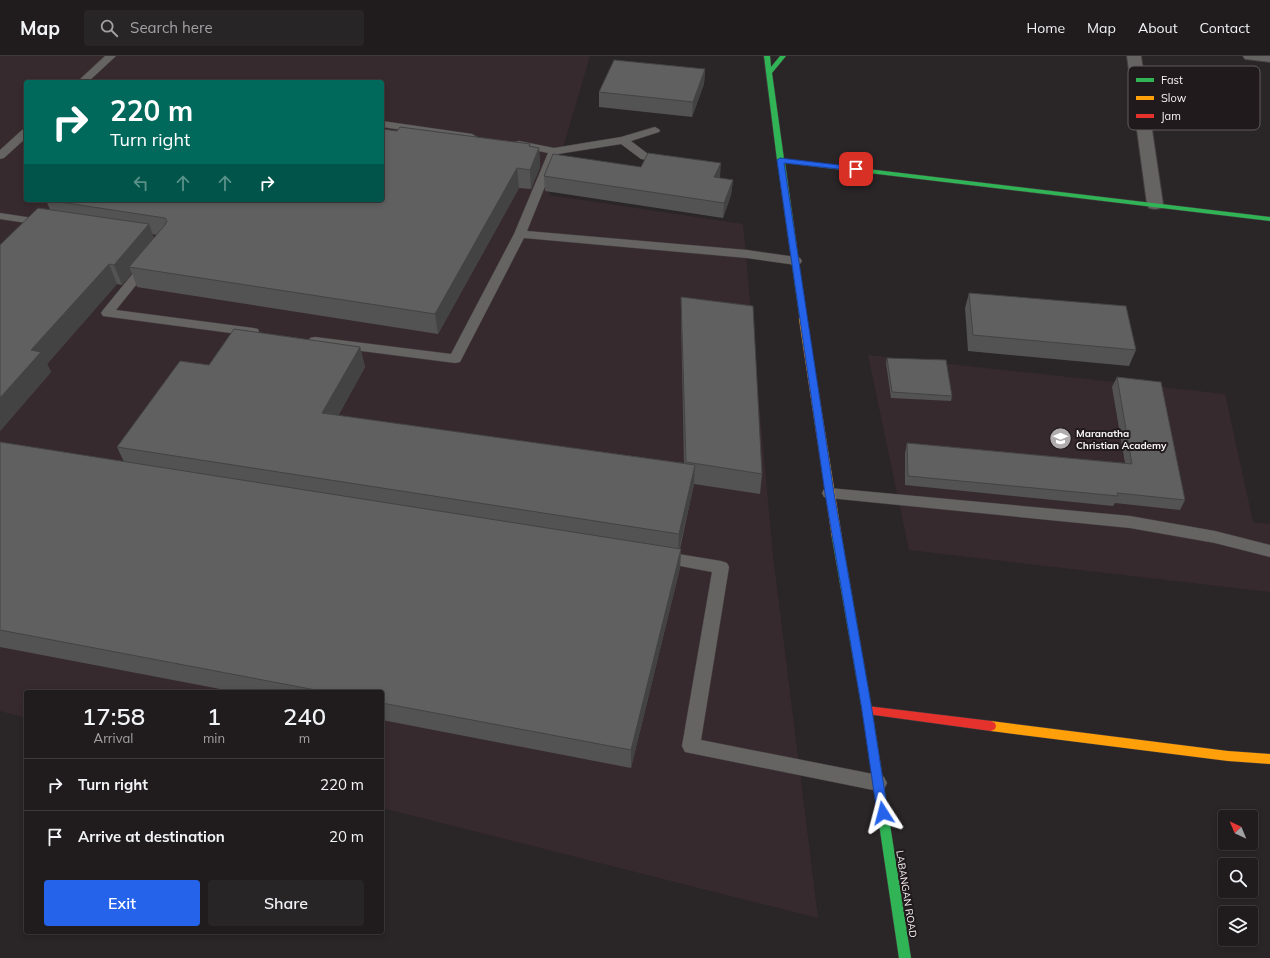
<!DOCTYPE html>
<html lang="en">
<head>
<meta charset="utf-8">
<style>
	:root { --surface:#201c1d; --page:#282526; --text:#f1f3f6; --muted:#a2a1a4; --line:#3d3a3b; --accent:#2563eb }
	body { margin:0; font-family:Mulish,sans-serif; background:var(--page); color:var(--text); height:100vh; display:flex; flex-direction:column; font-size:15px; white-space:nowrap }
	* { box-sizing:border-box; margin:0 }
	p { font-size:13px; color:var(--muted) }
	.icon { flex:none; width:22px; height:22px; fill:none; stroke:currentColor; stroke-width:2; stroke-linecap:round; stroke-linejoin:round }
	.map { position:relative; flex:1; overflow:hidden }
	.panel { position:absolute; left:24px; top:634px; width:360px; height:244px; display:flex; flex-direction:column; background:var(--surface); border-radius:4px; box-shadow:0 2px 6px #0003,0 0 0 1px var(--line) }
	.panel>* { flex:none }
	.top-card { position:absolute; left:24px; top:24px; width:360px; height:122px; border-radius:4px; box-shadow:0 2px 6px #0003,0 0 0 1px var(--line); background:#00695c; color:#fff; overflow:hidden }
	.needle { width:26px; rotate:316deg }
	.tools { position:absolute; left:1218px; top:754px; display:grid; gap:8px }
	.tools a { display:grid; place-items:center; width:40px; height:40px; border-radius:4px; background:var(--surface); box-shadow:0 2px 6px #0003,0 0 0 1px var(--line); font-size:20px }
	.pin { position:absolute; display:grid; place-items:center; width:34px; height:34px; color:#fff; margin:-17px; border-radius:8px; box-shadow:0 2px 6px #0006 }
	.me { position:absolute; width:44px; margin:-22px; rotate:351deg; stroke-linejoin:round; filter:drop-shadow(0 0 3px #0008) }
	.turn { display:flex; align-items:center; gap:14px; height:84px; padding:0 20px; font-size:18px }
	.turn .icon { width:52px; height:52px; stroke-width:2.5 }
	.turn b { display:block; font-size:28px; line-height:34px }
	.lanes { display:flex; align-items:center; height:38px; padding:0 20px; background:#0003; justify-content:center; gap:20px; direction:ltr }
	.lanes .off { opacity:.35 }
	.eta { display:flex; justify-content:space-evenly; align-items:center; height:68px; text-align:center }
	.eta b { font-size:24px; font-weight:600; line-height:28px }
	.button { display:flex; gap:8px; margin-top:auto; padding:8px 20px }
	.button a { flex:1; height:46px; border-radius:4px; background:var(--accent); color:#fff; font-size:16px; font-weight:600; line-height:46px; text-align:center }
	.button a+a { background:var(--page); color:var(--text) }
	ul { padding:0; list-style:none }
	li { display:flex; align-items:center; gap:12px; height:52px; padding:0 20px; border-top:1px solid var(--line) }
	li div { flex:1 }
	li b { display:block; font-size:15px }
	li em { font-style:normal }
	header { display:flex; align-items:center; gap:24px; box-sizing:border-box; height:56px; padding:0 20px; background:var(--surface); border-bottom:1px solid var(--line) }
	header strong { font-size:19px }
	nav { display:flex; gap:22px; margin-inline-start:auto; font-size:14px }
	.search { width:280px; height:36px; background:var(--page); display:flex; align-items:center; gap:10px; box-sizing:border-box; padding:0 14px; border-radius:4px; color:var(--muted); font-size:15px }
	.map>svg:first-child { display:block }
	.built { fill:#372a2f; fill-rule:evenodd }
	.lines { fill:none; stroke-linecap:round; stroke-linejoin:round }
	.lane-casing { stroke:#444041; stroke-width:1 }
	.street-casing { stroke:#444041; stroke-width:2 }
	.fast-casing { stroke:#444041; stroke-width:1 }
	.slow-casing { stroke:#444041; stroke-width:1 }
	.jam-casing { stroke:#444041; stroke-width:1 }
	.lane { fill:#666363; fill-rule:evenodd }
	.street { fill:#666363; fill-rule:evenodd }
	.fast { fill:#30b455; fill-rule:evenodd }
	.slow { fill:#ff9f0a; fill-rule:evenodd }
	.jam { fill:#e5322d; fill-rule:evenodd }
	.wall { fill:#535353; fill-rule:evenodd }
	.shaded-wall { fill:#434343 }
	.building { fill:#606060; stroke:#434343 }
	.route { fill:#2563eb; stroke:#184099 }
	.labels { text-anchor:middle; stroke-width:4; stroke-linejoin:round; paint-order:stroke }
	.poi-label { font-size:10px; font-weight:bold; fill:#f8f3f5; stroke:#211a1d; text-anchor:start }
	.street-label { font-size:10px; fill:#f8f3f5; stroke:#211a1d }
	.key { fill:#211a1d; stroke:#625b5e; stroke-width:1 }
	.key-label { font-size:11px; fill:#f8f3f5 }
</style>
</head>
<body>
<header>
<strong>Map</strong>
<div class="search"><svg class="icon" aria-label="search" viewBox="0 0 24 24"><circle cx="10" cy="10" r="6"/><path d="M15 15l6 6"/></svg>Search here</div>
<nav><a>Home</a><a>Map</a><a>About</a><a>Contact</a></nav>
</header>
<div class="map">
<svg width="1270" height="902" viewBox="0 0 1270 902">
	<rect width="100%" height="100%" fill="#2a2527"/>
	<!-- built -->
	<path class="built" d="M 0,0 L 590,0 L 549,139 L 743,168 L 773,500 L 818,862 L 382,752 L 382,636 L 26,636 L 26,662 L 0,655 ZM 26,26 L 382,26 L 382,144 L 26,144 Z
		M 868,299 L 1225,338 L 1253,466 L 1270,468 L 1270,536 L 909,494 Z"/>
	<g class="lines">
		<defs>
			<path id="lane" d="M 105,0 L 116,0 L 88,26 L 77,26 Z
				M 382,65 L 472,78 L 477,81 L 472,84 L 382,71 Z
				M 655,71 L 660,74 L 659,76 L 631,85 L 648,98 L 670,101 L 671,103 L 670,105 L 666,106 L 641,103 L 621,88 L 558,98 L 527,175 L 747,194 L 796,201 L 800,202 L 802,205 L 800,208 L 796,209 L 747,202 L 524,182 L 460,306 L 455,307 L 315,289 L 310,288 L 308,285 L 310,282 L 315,281 L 451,298 L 514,178 L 548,97 L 515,90 L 514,88 L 515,86 L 519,85 L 554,92 L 621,81 Z
				M 26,73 L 26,82 L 4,102 L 0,103 L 0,94 L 22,74 Z
				M 0,157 L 46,164 L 50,165 L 52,167 L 50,169 L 46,170 L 0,163 Z
				M 147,204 L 151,205 L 153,208 L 116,254 L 253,272 L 258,273 L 259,276 L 258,279 L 253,280 L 103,260 L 101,257 L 103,254 L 143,205 Z
				M 829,432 L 1130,460 L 1215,475 L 1270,489 L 1270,501 L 1215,487 L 1130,472 L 829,442 L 824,441 L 822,437 L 824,433 Z
				M 660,495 L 721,505 L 727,507 L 729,511 L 701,684 L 878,719 L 884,721 L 887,727 L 884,733 L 878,735 L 685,696 L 682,690 L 712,516 L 654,505 L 652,501 L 654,497 Z"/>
			<path id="street" d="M 1127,0 L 1141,0 L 1163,148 L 1161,152 L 1155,153 L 1149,152 L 1147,148 Z
				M 1243,0 L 1270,0 L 1270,6 L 1245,3 Z"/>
			<path id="fast" d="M 764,0 L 770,0 L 771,11 L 780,0 L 786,0 L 772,17 L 784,103 L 1270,161 L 1270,165 L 785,107 L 807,263 L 806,265 L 800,265 L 777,104 Z
				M 837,478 L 840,480 L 842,482 L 872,654 L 911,902 L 899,902 L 862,654 L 832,482 L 834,480 Z"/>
			<path id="slow" d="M 800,261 L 806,261 L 807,263 L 842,482 L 840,484 L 834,484 L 832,482 L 799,263 Z
				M 991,665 L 1228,695 L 1270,698 L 1270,708 L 1228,705 L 991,675 L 987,673 L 986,670 L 987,667 Z"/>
			<path id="jam" d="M 867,650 L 991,665 L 995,667 L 996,670 L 995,673 L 991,675 L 867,658 L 863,657 L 862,654 L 863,651 Z"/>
		</defs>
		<!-- lane casing -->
		<use href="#lane" class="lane-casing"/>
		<!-- street casing -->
		<use href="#street" class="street-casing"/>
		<!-- fast casing -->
		<use href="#fast" class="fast-casing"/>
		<!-- slow casing -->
		<use href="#slow" class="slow-casing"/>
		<!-- jam casing -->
		<use href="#jam" class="jam-casing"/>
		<!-- lane -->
		<use href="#lane" class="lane"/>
		<!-- street -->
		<use href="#street" class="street"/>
		<!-- fast -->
		<use href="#fast" class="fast"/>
		<!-- slow -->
		<use href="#slow" class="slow"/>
		<!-- jam -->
		<use href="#jam" class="jam"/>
	</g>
	<!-- wall -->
	<path class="wall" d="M 705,13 L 704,28 L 692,61 L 599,51 L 599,36 Z
		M 530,88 L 530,91 L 539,92 L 540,111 L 531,133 L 519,132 L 438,278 L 137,231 L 132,217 L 122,229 L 117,228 L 47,308 L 51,316 L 0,375 L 50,154 L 46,144 ZM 152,178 L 157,179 L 154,182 Z
		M 544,120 L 720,122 L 733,124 L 731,139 L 723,162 L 545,135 Z
		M 969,237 L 1136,294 L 1129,310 L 968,295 L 965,252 Z
		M 681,241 L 762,418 L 760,438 L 694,428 L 680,493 L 681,493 L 680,512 L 631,712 L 382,664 L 382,636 L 236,636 L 0,591 L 0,386 L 124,406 L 117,391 L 209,309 L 360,291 L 365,311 L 338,360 L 684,407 L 681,261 Z
		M 887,302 L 952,340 L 951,345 L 891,342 L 886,307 Z
		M 1117,321 L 1185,444 L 1180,454 L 1115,447 L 1113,450 L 905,429 L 905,397 L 907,387 L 1125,407 L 1112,331 Z"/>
	<!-- shaded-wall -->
	<path class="shaded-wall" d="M 705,13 L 704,28 L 692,61 L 693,46 Z
		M 539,92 L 540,111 L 531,133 L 530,114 Z
		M 721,107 L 720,122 L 714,137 L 714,121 Z
		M 517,112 L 519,132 L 438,278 L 435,258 Z
		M 733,124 L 731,139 L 723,162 L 724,147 Z
		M 149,168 L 156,188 L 129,211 L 132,217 L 122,229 L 114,209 Z
		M 109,208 L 117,228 L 47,308 L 51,316 L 0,375 L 0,342 L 31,294 Z
		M 360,291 L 365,311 L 328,377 L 322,357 Z
		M 695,409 L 694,429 L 678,498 L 679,478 Z
		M 681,493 L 680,512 L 631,712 L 631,694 Z"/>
	<!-- building -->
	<path class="building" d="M 614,4 L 705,13 L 693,46 L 599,36 Z
		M 400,71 L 530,88 L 529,90 L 539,92 L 530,114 L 517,112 L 435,258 L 129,211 L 165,169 L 167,165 L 165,162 L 47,144 L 382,144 L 382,73 L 397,75 Z
		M 648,97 L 721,107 L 714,121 L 733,124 L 724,147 L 544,120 L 553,98 L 641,111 Z
		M 38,152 L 149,168 L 114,209 L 109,208 L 31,294 L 41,296 L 0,342 L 0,189 Z
		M 969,237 L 1126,250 L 1136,294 L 973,279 Z
		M 681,241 L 753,250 L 762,418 L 686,406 Z
		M 234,273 L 360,291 L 322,357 L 695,409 L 679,478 L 117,391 L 180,305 L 209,309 Z
		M 887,302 L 946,304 L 952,340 L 892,336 Z
		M 1117,321 L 1161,326 L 1185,444 L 1117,437 L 1118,440 L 908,420 L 907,387 L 1132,408 Z
		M 0,386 L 681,493 L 631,694 L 382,647 L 382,636 L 326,636 L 0,574 Z"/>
	<!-- route -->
	<path class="route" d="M 780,102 L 856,111 L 859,113 L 856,115 L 784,107 L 834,437 L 872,654 L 888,757 L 887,761 L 883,762 L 879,761 L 877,757 L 862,654 L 825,437 L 777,104 Z"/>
	<!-- icons -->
	<defs>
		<symbol id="school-disc" viewBox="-11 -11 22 22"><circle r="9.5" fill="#b0abad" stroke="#211a1d"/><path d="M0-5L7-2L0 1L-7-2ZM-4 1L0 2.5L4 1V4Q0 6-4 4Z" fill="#fff"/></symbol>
	</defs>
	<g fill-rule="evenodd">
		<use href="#school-disc" x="1048" y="370" width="25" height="25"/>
	</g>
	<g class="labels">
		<!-- poi labels -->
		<g class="poi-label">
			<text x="1076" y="381">Maranatha<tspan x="1076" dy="12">Christian Academy</tspan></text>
		</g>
		<!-- street labels -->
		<g class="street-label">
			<text transform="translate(907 838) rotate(81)" y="4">LABANGAN ROAD</text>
		</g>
	</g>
	<!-- legend -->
	<rect x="1128" y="10" width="132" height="64" rx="6" class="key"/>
	<rect x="1136" y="22" width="18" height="4" fill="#30b455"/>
	<rect x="1136" y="40" width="18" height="4" fill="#ff9f0a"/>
	<rect x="1136" y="58" width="18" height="4" fill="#e5322d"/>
	<g class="key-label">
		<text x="1161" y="28">Fast</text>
		<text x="1161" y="46">Slow</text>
		<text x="1161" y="64">Jam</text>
	</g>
</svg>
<div class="tools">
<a><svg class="needle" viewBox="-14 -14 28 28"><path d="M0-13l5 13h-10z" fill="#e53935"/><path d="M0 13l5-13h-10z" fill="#a2a1a4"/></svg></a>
<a><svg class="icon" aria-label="search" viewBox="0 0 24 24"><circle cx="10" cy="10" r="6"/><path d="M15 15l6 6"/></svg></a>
<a><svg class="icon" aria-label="layers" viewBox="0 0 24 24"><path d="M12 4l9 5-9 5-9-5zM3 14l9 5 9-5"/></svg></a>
</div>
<div class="pin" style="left:856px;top:113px;background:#d93025"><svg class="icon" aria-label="arrive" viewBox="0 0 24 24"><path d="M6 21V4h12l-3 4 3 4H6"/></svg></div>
<svg class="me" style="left:883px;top:757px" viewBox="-20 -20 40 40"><path d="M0-17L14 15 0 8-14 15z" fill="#2563eb" stroke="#fff" stroke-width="4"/></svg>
<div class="top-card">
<div class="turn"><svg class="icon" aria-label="right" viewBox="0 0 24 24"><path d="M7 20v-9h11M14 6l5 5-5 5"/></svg><div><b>220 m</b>Turn right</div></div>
<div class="lanes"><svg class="icon off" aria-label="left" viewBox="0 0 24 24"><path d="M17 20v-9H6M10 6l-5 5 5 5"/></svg><svg class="icon off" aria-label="ahead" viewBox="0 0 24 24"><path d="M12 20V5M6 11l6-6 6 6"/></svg><svg class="icon off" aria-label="ahead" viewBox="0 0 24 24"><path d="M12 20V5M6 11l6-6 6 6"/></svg><svg class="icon" aria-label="right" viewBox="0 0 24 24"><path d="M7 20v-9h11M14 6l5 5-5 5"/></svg></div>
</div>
<section class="panel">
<div class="eta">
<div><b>17:58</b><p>Arrival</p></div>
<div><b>1</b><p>min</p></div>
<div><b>240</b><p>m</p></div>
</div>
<ul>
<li><svg class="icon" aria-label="right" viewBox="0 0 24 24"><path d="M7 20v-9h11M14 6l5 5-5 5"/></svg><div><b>Turn right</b></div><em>220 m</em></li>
<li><svg class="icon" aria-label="arrive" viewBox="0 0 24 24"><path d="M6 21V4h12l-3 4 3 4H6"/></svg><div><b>Arrive at destination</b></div><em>20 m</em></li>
</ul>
<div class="button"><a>Exit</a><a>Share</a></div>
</section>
</div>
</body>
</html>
